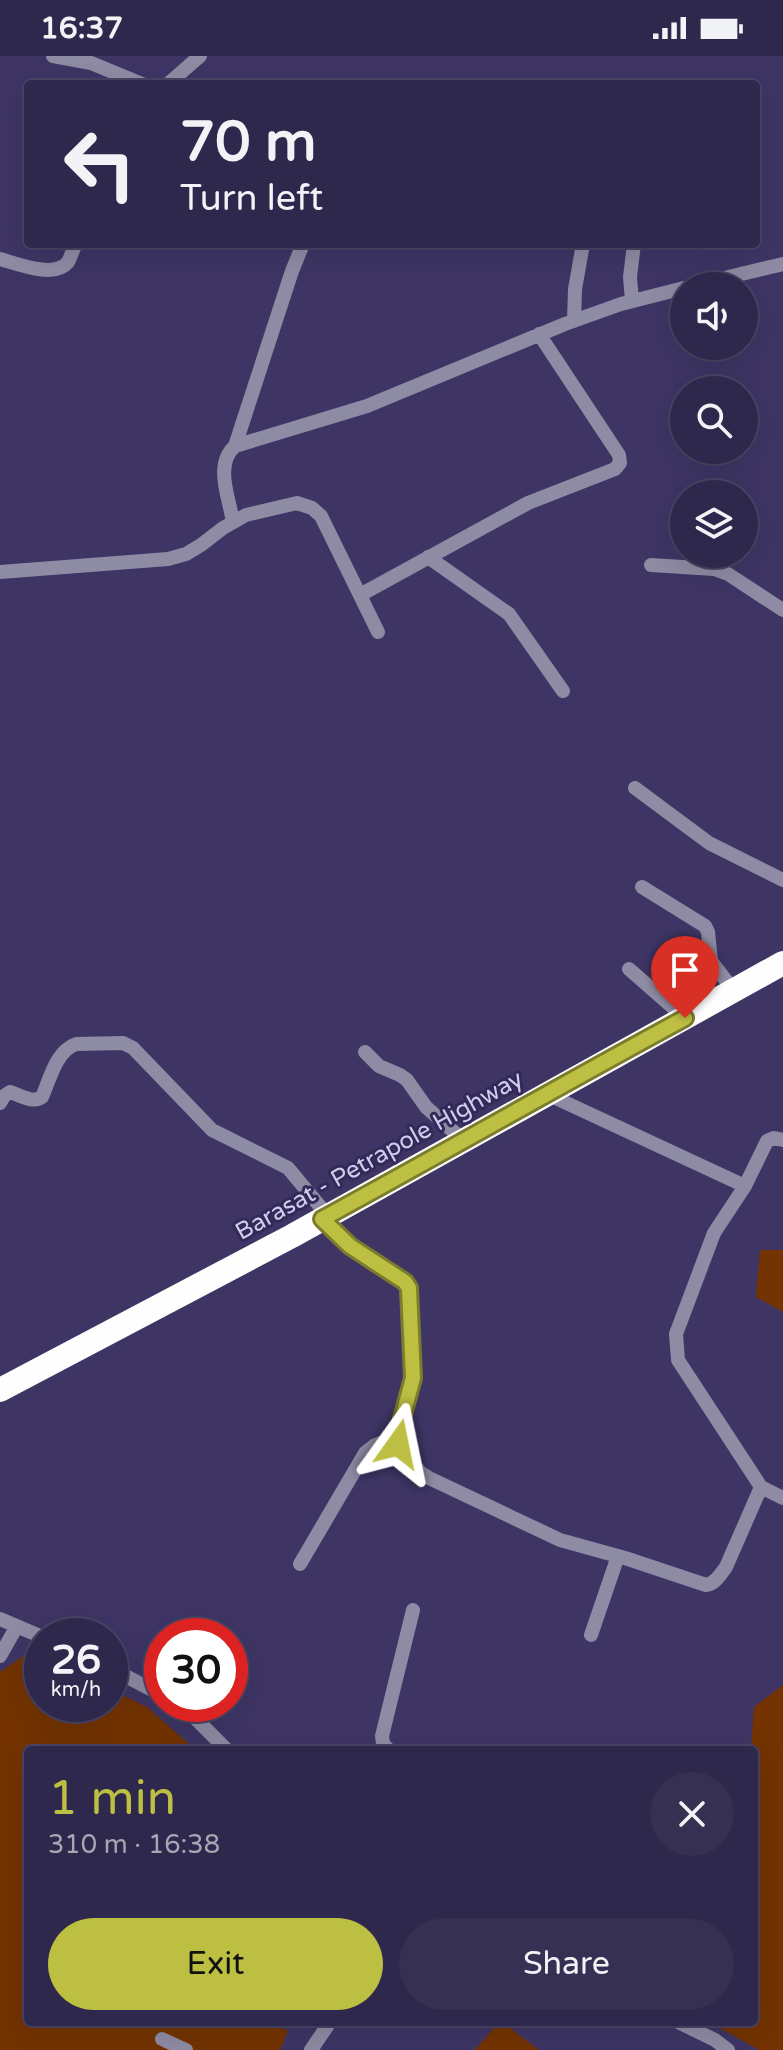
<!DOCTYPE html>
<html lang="en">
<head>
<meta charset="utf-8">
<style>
	:root { --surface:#2e284c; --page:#363053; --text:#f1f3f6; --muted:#a7a6b5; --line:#494464; --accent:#bdbf43 }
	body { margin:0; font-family:"Varela Round",sans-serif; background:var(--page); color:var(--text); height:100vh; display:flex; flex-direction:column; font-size:30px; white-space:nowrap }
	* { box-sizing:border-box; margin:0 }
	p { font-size:26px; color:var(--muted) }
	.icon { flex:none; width:44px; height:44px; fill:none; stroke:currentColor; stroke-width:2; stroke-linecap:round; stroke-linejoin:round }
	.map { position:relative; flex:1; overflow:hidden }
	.side { position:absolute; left:24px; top:1690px; width:734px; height:280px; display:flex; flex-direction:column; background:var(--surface); border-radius:8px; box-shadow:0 8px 32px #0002,0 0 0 2px var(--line) }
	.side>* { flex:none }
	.banner { position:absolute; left:24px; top:24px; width:736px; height:168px; border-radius:8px; box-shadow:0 8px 32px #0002,0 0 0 2px var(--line); background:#2e284c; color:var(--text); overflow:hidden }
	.buttons { position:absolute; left:670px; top:216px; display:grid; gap:16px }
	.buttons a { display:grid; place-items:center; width:88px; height:88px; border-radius:50%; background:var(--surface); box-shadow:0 8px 32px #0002,0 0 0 2px var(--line); font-size:40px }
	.speed { position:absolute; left:24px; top:1562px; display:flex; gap:16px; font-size:40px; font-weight:700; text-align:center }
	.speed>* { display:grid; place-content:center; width:104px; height:104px; border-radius:50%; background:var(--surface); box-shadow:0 8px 32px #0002,0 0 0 2px var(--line); line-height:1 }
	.speed small { font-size:20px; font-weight:400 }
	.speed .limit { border:12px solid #d22; background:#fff; color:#111 }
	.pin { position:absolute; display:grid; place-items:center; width:68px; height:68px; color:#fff; margin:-82px -34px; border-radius:50% 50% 50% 0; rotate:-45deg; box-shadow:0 0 8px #0007 }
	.pin .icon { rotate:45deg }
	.me { position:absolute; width:88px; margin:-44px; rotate:12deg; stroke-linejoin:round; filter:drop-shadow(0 0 6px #0008) }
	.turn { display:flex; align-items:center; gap:28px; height:168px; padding:0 24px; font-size:36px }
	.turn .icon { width:104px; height:104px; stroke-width:2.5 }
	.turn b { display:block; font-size:56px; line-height:68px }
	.round { display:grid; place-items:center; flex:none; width:84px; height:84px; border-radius:42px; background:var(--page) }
	.summary { display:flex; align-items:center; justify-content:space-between; height:136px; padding:0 24px }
	h1 { font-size:48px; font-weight:600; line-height:60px; color:var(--accent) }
	.action { display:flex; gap:16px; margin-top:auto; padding:16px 24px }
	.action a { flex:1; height:92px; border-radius:48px; background:var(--accent); color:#111; font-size:32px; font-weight:600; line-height:92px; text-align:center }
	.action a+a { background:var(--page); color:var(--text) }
	.status { display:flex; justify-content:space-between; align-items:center; height:56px; padding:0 40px; background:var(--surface); direction:ltr }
	.status svg { height:22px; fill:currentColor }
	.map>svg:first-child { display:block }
	.green { fill:#743300 }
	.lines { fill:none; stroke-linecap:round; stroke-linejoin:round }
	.minor { stroke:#8e8ba4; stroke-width:14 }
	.highway { stroke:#fefefe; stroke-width:24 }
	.route-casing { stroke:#7b7c2c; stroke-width:20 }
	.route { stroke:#bdbf43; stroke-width:14 }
	.labels { text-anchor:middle; stroke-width:6; stroke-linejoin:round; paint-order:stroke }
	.street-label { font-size:24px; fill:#d1ceec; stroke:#342a5a }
</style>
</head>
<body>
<div class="status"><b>16:37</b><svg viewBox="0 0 49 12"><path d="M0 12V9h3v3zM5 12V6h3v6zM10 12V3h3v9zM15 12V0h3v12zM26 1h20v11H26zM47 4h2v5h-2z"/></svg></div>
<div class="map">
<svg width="783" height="1994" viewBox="0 0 783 1994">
	<rect width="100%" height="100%" fill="#3e3565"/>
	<!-- green -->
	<path class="green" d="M 760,1194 L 783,1194 L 783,1256 L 756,1241 Z
		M 25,1599 L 42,1606 L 42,1648 L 110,1648 L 110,1633 L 147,1651 L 196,1694 L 28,1694 L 28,1966 L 271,1966 L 288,1975 L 280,1994 L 0,1994 L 0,1616 Z
		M 783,1629 L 783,1994 L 759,1994 L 709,1966 L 754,1966 L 754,1694 L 751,1694 L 754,1651 Z
		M 499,1966 L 502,1966 L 539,1994 L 475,1994 Z"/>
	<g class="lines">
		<!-- minor -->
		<path class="minor" d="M 53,0 L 91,7 L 142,28
			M 168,28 L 200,0
			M 0,203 C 18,208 55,223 68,206 C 71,201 73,193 76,188
			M 691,230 L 783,208
			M 632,245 L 630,221 L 634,188
			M 574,265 L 575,233 L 583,188
			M 235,390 L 292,215 L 303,188
			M 233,466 C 229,441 214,409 235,390 L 367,350 L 565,268 L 621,248 L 684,232
			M 428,501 L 509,558 L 563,635
			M 651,509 L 714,513 L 728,518 L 783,554
			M 0,516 L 168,503 L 186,498 L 201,489 L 223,472 L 246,459 L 297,447 L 312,452 L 321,460 L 378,576
			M 360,539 L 528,447 L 615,413 L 620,407 L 619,399 L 539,278
			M 635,732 L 709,787 L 783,824
			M 642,831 L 705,870 L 708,876 L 711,905 L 734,935
			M 629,913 L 685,962
			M 365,996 L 379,1010 L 400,1019 L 407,1024 L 426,1051 L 464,1085
			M 547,1038 L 745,1130 L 714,1177 L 676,1278 L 678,1304 L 761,1431 L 783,1442
			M 0,1047 L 4,1040 L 10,1036 C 20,1039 33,1048 42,1041 C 50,1023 56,995 76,988 L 123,987 L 133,992 L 212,1074 L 288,1112 L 328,1160
			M 745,1130 L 767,1085 L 774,1082 L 783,1084
			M 322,1163 L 350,1190 L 405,1226 L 409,1232 L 413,1322 L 397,1381 L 400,1394 L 421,1417 L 429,1422 L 560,1484 L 625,1502 L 706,1529 C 715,1528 720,1519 726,1511 L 761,1431
			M 300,1508 L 365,1397 L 375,1389 L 397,1381
			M 0,1563 L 42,1581
			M 591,1579 L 618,1500
			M 0,1600 L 17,1570
			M 110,1612 L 162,1639
			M 178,1648 L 195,1662 L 227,1694
			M 389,1694 L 383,1688 L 382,1680 L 413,1554
			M 678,1966 L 715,1984 L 728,1994
			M 162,1983 L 186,1994
			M 311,1994 L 330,1966"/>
		<!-- highway -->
		<path class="highway" d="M 0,1334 L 292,1180 L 783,907"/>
	</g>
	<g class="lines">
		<defs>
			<path id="route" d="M 398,1388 L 397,1381 L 413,1322 L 409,1232 L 405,1226 L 350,1190 L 322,1163 C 443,1097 563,1028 685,962"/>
		</defs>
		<!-- route casing -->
		<use href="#route" class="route-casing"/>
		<!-- route -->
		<use href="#route" class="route"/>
	</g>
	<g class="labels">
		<!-- street labels -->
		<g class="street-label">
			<text transform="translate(379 1099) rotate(-29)" y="8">Barasat - Petrapole Highway</text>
		</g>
	</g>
</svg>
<div class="buttons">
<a><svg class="icon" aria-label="sound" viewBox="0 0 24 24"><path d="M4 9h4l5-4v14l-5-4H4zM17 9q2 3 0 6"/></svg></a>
<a><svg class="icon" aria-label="search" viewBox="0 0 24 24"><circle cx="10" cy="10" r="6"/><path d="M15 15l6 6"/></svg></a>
<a><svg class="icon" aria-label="layers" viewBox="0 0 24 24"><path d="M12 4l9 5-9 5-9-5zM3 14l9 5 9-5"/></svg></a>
</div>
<div class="speed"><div>26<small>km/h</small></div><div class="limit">30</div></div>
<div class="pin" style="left:685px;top:962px;background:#d93025"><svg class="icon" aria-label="arrive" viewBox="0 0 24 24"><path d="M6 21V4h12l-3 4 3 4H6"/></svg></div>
<svg class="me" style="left:398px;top:1388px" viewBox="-20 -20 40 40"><path d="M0-17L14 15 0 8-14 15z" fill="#bdbf43" stroke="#fff" stroke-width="4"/></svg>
<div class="banner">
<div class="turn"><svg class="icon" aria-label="left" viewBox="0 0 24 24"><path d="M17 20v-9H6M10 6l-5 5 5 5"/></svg><div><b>70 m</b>Turn left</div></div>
</div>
<section class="side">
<div class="summary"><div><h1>1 min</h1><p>310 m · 16:38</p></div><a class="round"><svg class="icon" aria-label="close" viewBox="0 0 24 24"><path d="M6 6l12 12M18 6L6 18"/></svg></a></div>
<div class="action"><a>Exit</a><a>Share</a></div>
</section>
</div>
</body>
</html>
